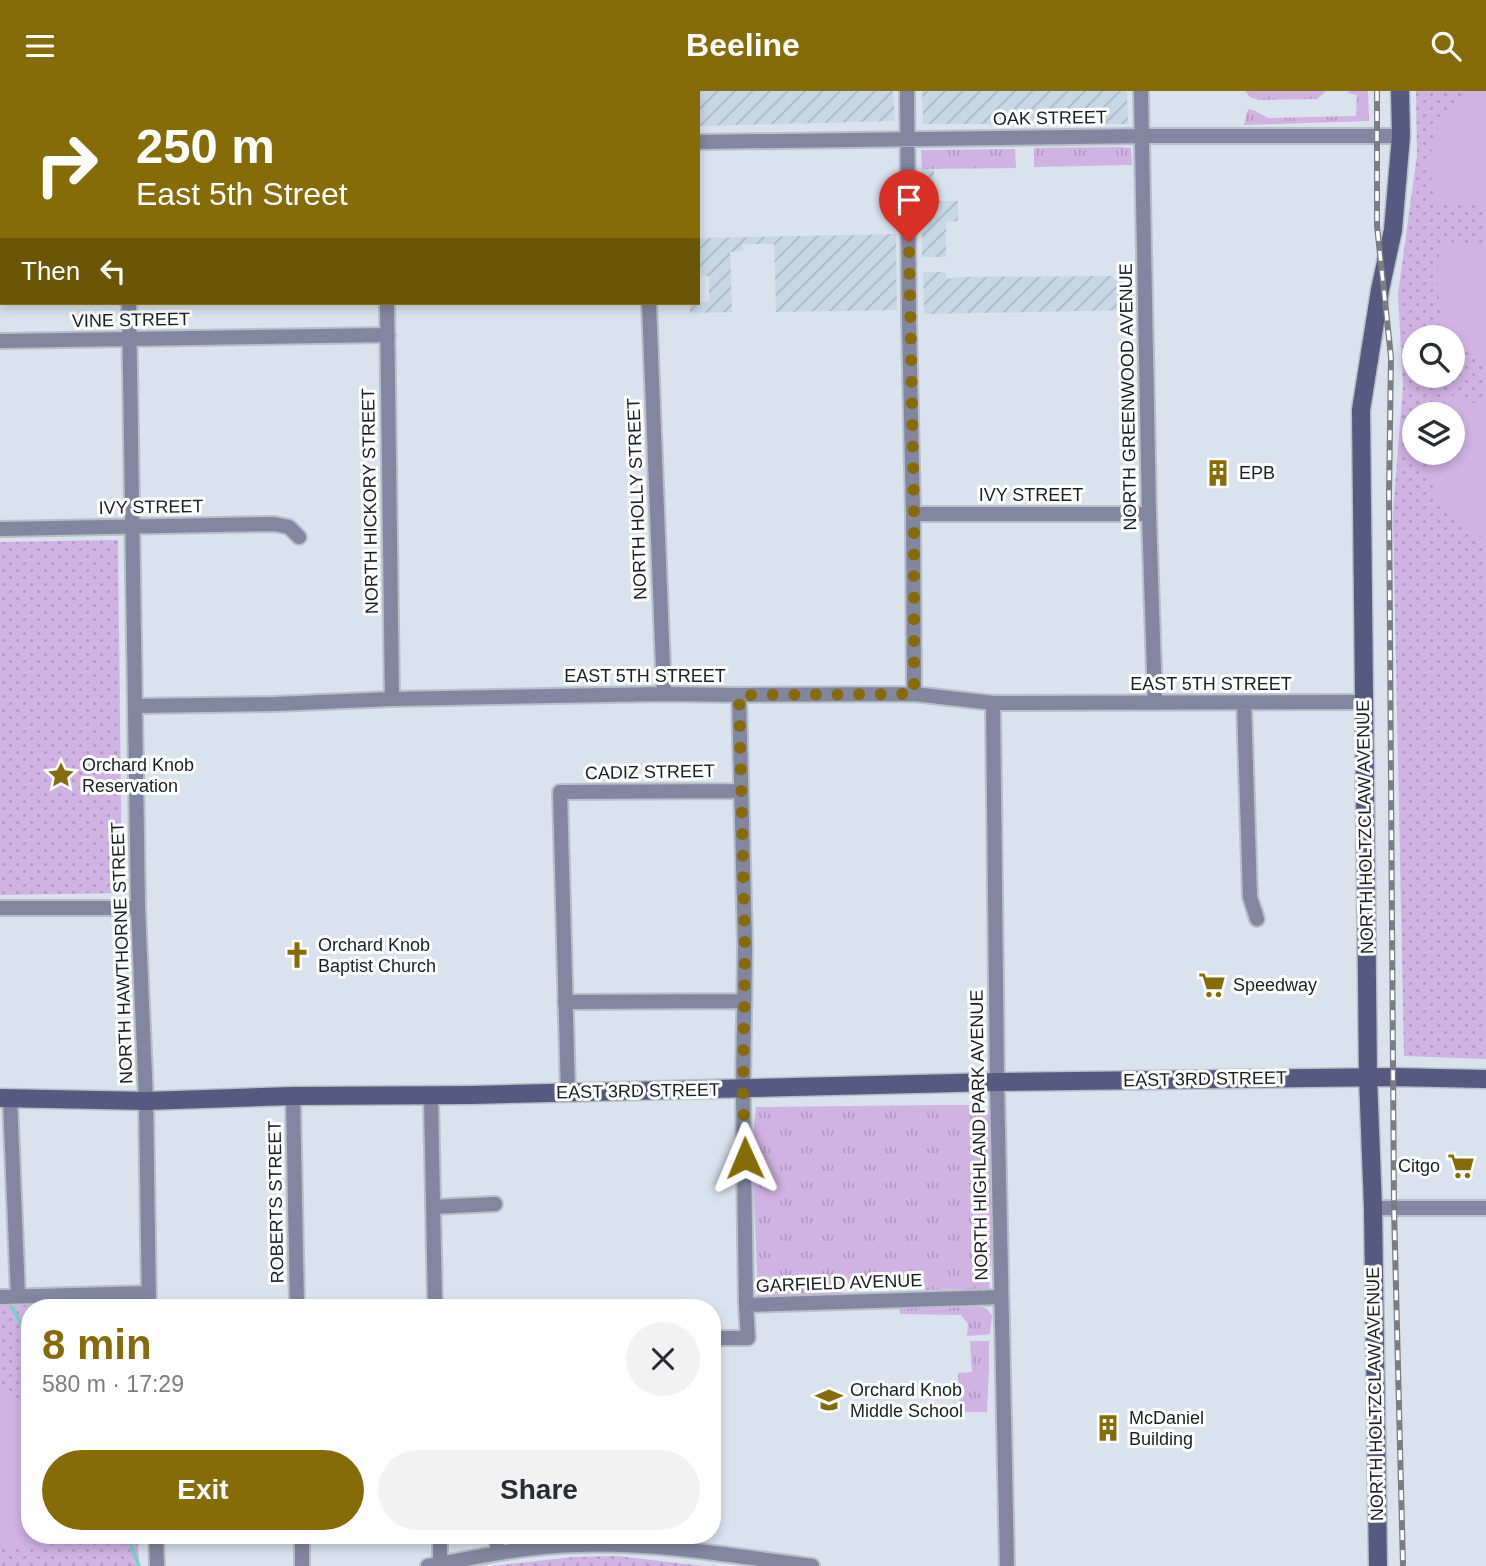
<!DOCTYPE html>
<html lang="en">
<head>
<meta charset="utf-8">
<style>
	:root { --surface:#fff; --page:#f2f2f3; --text:#2b2b33; --muted:#7c7c81; --accent:#856c08 }
	body { margin:0; font-family:Helvetica,sans-serif; background:var(--page); color:var(--text); height:100vh; display:flex; flex-direction:column; font-size:26px; white-space:nowrap }
	* { box-sizing:border-box; margin:0 }
	p { font-size:23px; color:var(--muted) }
	.icon { flex:none; width:38px; height:38px; fill:none; stroke:currentColor; stroke-width:2; stroke-linecap:round; stroke-linejoin:round }
	.map { position:relative; flex:1; overflow:hidden }
	.sheet { position:absolute; left:21px; top:1208px; width:700px; height:245px; display:flex; flex-direction:column; background:var(--surface); border-radius:28px; box-shadow:0 4px 10px #0003 }
	.sheet>* { flex:none }
	.banner { position:absolute; left:0px; top:0px; width:700px; height:214px; box-shadow:0 4px 10px #0003; background:#856c08; color:#fff; overflow:hidden }
	.buttons { position:absolute; left:1402px; top:234px; display:grid; gap:14px }
	.buttons a { display:grid; place-items:center; width:63px; height:63px; border-radius:50%; background:var(--surface); box-shadow:0 4px 10px #0003; font-size:35px }
	.pin { position:absolute; display:grid; place-items:center; width:60px; height:60px; color:#fff; margin:-72px -30px; border-radius:50% 50% 50% 0; rotate:-45deg; box-shadow:0 0 7px #0007 }
	.pin .icon { rotate:45deg }
	.me { position:absolute; width:77px; margin:-38px; rotate:359deg; stroke-linejoin:round; filter:drop-shadow(0 0 5px #0008) }
	.turn { display:flex; align-items:center; gap:24px; height:147px; padding:0 21px; font-size:32px }
	.turn .icon { width:91px; height:91px; stroke-width:2.5 }
	.turn b { display:block; font-size:49px; line-height:60px }
	.then { display:flex; align-items:center; height:66px; padding:0 21px; background:#0003; gap:14px; font-size:26px }
	.round { display:grid; place-items:center; flex:none; width:74px; height:74px; border-radius:37px; background:var(--page) }
	.overview { display:flex; align-items:center; justify-content:space-between; height:119px; padding:0 21px }
	h1 { font-size:42px; font-weight:800; line-height:52px; color:var(--accent) }
	.primary-button { display:flex; gap:14px; margin-top:auto; padding:14px 21px }
	.primary-button a { flex:1; height:80px; border-radius:42px; background:var(--accent); color:#fff; font-size:28px; font-weight:800; line-height:80px; text-align:center }
	.primary-button a+a { background:var(--page); color:var(--text) }
	header { display:flex; justify-content:space-between; align-items:center; height:91px; padding:0 21px; background:var(--accent); color:#fff; font-size:32px; font-weight:800 }
	.map>svg:first-child { display:block }
	.industrial { fill:url(#industrial-furrows) }
	.grass { fill:url(#grass-tufts) }
	.park { fill:url(#park-dots); fill-rule:evenodd }
	.pitch { fill:#d0b2e3 }
	.lines { fill:none; stroke-linecap:round; stroke-linejoin:round }
	.stream { stroke:#76d1c7; stroke-width:3.5 }
	.street-casing { stroke:#b7bfc8; stroke-width:18 }
	.secondary-casing { stroke:#b7bfc8; stroke-width:21 }
	.street { stroke:#8386a0; stroke-width:14 }
	.secondary { stroke:#575a80; stroke-width:18 }
	.rail-casing { stroke:#787e85; stroke-width:6 }
	.rail { stroke:#fff; stroke-width:3.5; stroke-dasharray:10; stroke-linecap:butt }
	.route { stroke:#856c08; stroke-width:12; stroke-dasharray:0 21.6 }
	.labels { text-anchor:middle; stroke-width:6; stroke-linejoin:round; paint-order:stroke }
	.street-label { font-size:18px; fill:#1b1e22; stroke:#fff }
	.poi-label { font-size:18px; fill:#1b1e22; stroke:#fff; text-anchor:start }
</style>
</head>
<body>
<header><svg class="icon" aria-label="menu" viewBox="0 0 24 24"><path d="M4 6h16M4 12h16M4 18h16"/></svg>Beeline<svg class="icon" aria-label="search" viewBox="0 0 24 24"><circle cx="10" cy="10" r="6"/><path d="M15 15l6 6"/></svg></header>
<div class="map">
<svg width="1486" height="1475" viewBox="0 0 1486 1475">
	<defs>
		<pattern id="industrial-furrows" width="10" height="10" patternUnits="userSpaceOnUse" patternTransform="scale(1.75)"><rect width="10" height="10" fill="#c8d7e6"/><path d="M-1 1l2-2M0 10L10 0M9 11l2-2" fill="none" stroke="#abb8c5"/></pattern>
		<pattern id="grass-tufts" width="24" height="20" patternUnits="userSpaceOnUse" patternTransform="scale(1.75)"><rect width="24" height="20" fill="#d0b2e3"/><path d="M3 7l-1-3M5 7V3M7 7l1-3M15 17l-1-3M17 17v-4M19 17l1-3" fill="none" stroke="#b299c2"/></pattern>
		<pattern id="park-dots" width="8" height="8" patternUnits="userSpaceOnUse" patternTransform="scale(1.75)"><rect width="8" height="8" fill="#d0b2e3"/><path d="M2 2h.1M6 6h.1" fill="none" stroke="#b299c2" stroke-width="1.8" stroke-linecap="round"/></pattern>
	</defs>
	<rect width="100%" height="100%" fill="#d9e2ed"/>
	<!-- industrial -->
	<path class="industrial" d="M 661,0 L 893,0 L 895,30 L 698,35 L 698,2 L 661,2 Z
		M 922,0 L 1127,0 L 1128,33 L 923,33 Z
		M 922,78 L 934,79 L 934,110 L 958,110 L 958,130 L 946,131 L 946,166 L 922,166 Z
		M 896,143 L 897,219 L 776,221 L 774,153 L 743,153 L 743,160 L 730,161 L 732,221 L 690,222 L 690,212 L 709,210 L 709,185 L 701,185 L 700,173 L 698,172 L 698,147 Z
		M 923,181 L 946,181 L 947,188 L 959,186 L 1113,185 L 1114,188 L 1131,188 L 1132,219 L 924,223 Z"/>
	<!-- grass -->
	<path class="grass" d="M 1245,0 L 1326,0 L 1317,8 L 1258,9 L 1250,6 Z
		M 1349,0 L 1368,0 L 1369,30 L 1244,34 L 1247,21 L 1249,18 L 1255,20 L 1268,27 L 1356,25 L 1357,4 L 1348,2 Z
		M 1121,56 L 1131,57 L 1132,74 L 1034,76 L 1034,57 Z
		M 1015,58 L 1016,77 L 922,78 L 921,59 Z
		M 939,1014 L 979,1014 L 989,1020 L 992,1155 L 989,1202 L 960,1198 L 925,1199 L 924,1191 L 842,1193 L 841,1205 L 758,1207 L 752,1055 L 756,1016 Z
		M 982,1216 L 987,1218 L 992,1225 L 990,1243 L 967,1245 L 968,1233 L 961,1224 L 900,1223 L 899,1217 Z
		M 970,1250 L 989,1250 L 989,1276 L 987,1321 L 960,1321 L 958,1282 L 972,1281 Z"/>
	<!-- park -->
	<path class="park" d="M 1416,0 L 1486,0 L 1486,968 L 1404,965 L 1393,422 L 1403,296 L 1398,203 L 1417,64 ZM 1414,247 L 1452,247 L 1452,285 L 1414,285 ZM 1414,324 L 1452,324 L 1452,362 L 1414,362 Z
		M 118,449 L 122,802 L 0,804 L 0,451 Z
		M 137,1210 L 137,1216 L 30,1216 L 30,1444 L 138,1444 L 139,1475 L 0,1475 L 0,1215 Z
		M 617,1465 L 703,1475 L 493,1475 L 573,1466 Z"/>
	<!-- pitch -->
	<path class="pitch" d="M 1471,0 L 1486,0 L 1486,111 L 1435,110 L 1429,69 L 1436,42 L 1450,17 Z
		M 1441,151 L 1486,153 L 1486,270 L 1482,269 C 1473,262 1462,256 1456,248 C 1434,220 1436,184 1441,151 Z
		M 1448,303 L 1486,316 L 1486,448 C 1447,430 1428,406 1428,362 L 1452,362 L 1452,324 L 1440,324 Z
		M 0,1299 L 19,1308 L 30,1316 L 30,1444 L 111,1444 L 115,1452 L 0,1454 Z"/>
	<g class="lines">
		<!-- stream -->
		<path class="stream" d="M 9,1211 L 30,1249
			M 127,1444 L 139,1475"/>
		<defs>
			<path id="street" d="M 125,0 L 126,2
				M 386,0 L 386,2
				M 645,0 L 645,2
				M 907,0 L 909,228 L 913,423 L 914,603
				M 1141,0 L 1149,423 L 1155,612
				M 698,51 L 1142,45 L 1401,45
				M 0,59 L 2,59
				M 129,212 L 138,817 L 146,1010 L 149,1216
				M 387,212 L 392,608
				M 649,212 L 664,603
				M 0,250 L 388,244
				M 913,423 L 1149,423
				M 0,438 L 274,433 L 289,436 L 299,446
				M 739,604 L 745,856 L 743,998 L 746,1214
				M 993,612 L 997,991 L 1007,1475
				M 1244,612 L 1250,806 L 1257,828
				M 136,615 L 275,613 L 392,608 L 664,603 L 739,604 L 914,603 L 993,612 L 1364,611
				M 0,817 L 138,817
				M 565,911 L 744,910
				M 568,1002 L 560,701 L 740,700
				M 293,1005 L 297,1216
				M 431,1005 L 435,1216
				M 10,1007 L 18,1205
				M 433,1116 L 495,1113
				M 1373,1117 L 1486,1117
				M 0,1206 L 149,1202
				M 712,1247 L 748,1247 L 746,1214 L 1001,1206
				M 156,1444 L 157,1475
				M 302,1444 L 302,1475
				M 440,1444 L 440,1473
				M 497,1444 L 497,1462
				M 428,1475 C 477,1466 527,1455 577,1454 C 656,1451 735,1465 812,1475"/>
			<path id="secondary" d="M 0,1007 L 146,1010 L 293,1005 L 471,1004 L 997,991 L 1392,986 L 1486,988
				M 1378,1475 L 1373,1117 L 1368,986 L 1361,319 L 1380,199 L 1393,139 L 1401,45 L 1400,0"/>
		</defs>
		<!-- street casing -->
		<use href="#street" class="street-casing"/>
		<!-- secondary casing -->
		<use href="#secondary" class="secondary-casing"/>
		<!-- street -->
		<use href="#street" class="street"/>
		<!-- secondary -->
		<use href="#secondary" class="secondary"/>
		<defs>
			<path id="rail" d="M 1377,0 L 1377,135 L 1391,266 L 1389,404 L 1394,1117 L 1403,1475"/>
		</defs>
		<!-- rail casing -->
		<use href="#rail" class="rail-casing"/>
		<!-- rail -->
		<use href="#rail" class="rail"/>
	</g>
	<g class="lines">
		<!-- route -->
		<path class="route" d="M 745,1067 L 743,998 L 745,856 L 739,604 L 914,603 L 914,424 L 909,151"/>
	</g>
	<!-- icons -->
	<defs>
		<symbol id="building-bare" viewBox="-9 -9 18 18"><path d="M-4-6H4V6H1V3H-1V6H-4ZM-2.5-4.3h1.7v1.8h-1.7ZM.8-4.3h1.7v1.8H.8ZM-2.5-1h1.7V.8h-1.7ZM.8-1h1.7V.8H.8Z" fill="#856c08" stroke="#fff" stroke-width="2.5" paint-order="stroke"/></symbol>
		<symbol id="sight-bare" viewBox="-9 -9 18 18"><path d="M0-6L1.8-2.2L6-1.7L2.9 1.2L3.7 5.4L0 3.3L-3.7 5.4L-2.9 1.2L-6-1.7L-1.8-2.2Z" fill="#856c08" stroke="#fff" stroke-width="2.5" paint-order="stroke"/></symbol>
		<symbol id="church-bare" viewBox="-9 -9 18 18"><path d="M-1.2-6h2.4v3.5h3.3v2.4h-3.3V6h-2.4V-.1h-3.3v-2.4h3.3Z" fill="#856c08" stroke="#fff" stroke-width="2.5" paint-order="stroke"/></symbol>
		<symbol id="supermarket-bare" viewBox="-9 -9 18 18"><path d="M-6-5.5h2.5l.6 2H6L4.5 2H-2.5L-4.4-4H-6ZM-1.5 3.2a1.3 1.3 0 1 0 .1 0ZM3 3.2a1.3 1.3 0 1 0 .1 0Z" fill="#856c08" stroke="#fff" stroke-width="2.5" paint-order="stroke"/></symbol>
		<symbol id="school-bare" viewBox="-9 -9 18 18"><path d="M0-5L7-2L0 1L-7-2ZM-4 1L0 2.5L4 1V4Q0 6-4 4Z" fill="#856c08" stroke="#fff" stroke-width="2.5" paint-order="stroke"/></symbol>
	</defs>
	<g fill-rule="evenodd">
		<use href="#building-bare" x="1199" y="363" width="38" height="38"/>
		<use href="#sight-bare" x="42" y="665" width="38" height="38"/>
		<use href="#church-bare" x="278" y="845" width="38" height="38"/>
		<use href="#supermarket-bare" x="1193" y="875" width="38" height="38"/>
		<use href="#supermarket-bare" x="1442" y="1056" width="38" height="38"/>
		<use href="#school-bare" x="810" y="1290" width="38" height="38"/>
		<use href="#building-bare" x="1089" y="1318" width="38" height="38"/>
	</g>
	<g class="labels">
		<!-- street labels -->
		<g class="street-label">
			<text transform="translate(1050 27) rotate(-1)" y="6">OAK STREET</text>
			<text transform="translate(131 229) rotate(-1)" y="6">VINE STREET</text>
			<text transform="translate(1128 306) rotate(-91)" y="6">NORTH GREENWOOD AVENUE</text>
			<text x="1031" y="410">IVY STREET</text>
			<text transform="translate(637 408) rotate(-92)" y="6">NORTH HOLLY STREET</text>
			<text transform="translate(370 410) rotate(-91)" y="6">NORTH HICKORY STREET</text>
			<text transform="translate(151 416) rotate(-1)" y="6">IVY STREET</text>
			<text x="645" y="591">EAST 5TH STREET</text>
			<text x="1211" y="599">EAST 5TH STREET</text>
			<text transform="translate(650 681) rotate(-1)" y="6">CADIZ STREET</text>
			<text transform="translate(1365 736) rotate(-91)" y="6">NORTH HOLTZCLAW AVENUE</text>
			<text transform="translate(122 862) rotate(-92)" y="6">NORTH HAWTHORNE STREET</text>
			<text transform="translate(1205 988) rotate(-1)" y="6">EAST 3RD STREET</text>
			<text transform="translate(638 1000) rotate(-1)" y="6">EAST 3RD STREET</text>
			<text transform="translate(979 1044) rotate(-91)" y="6">NORTH HIGHLAND PARK AVENUE</text>
			<text transform="translate(276 1111) rotate(-91)" y="6">ROBERTS STREET</text>
			<text transform="translate(839 1192) rotate(-2)" y="6">GARFIELD AVENUE</text>
			<text transform="translate(1375 1303) rotate(-91)" y="6">NORTH HOLTZCLAW AVENUE</text>
		</g>
		<!-- poi labels -->
		<g class="poi-label">
			<text x="1239" y="388">EPB</text>
			<text x="82" y="680">Orchard Knob<tspan x="82" dy="21">Reservation</tspan></text>
			<text x="318" y="860">Orchard Knob<tspan x="318" dy="21">Baptist Church</tspan></text>
			<text x="1233" y="900">Speedway</text>
			<text x="1440" y="1081" text-anchor="end">Citgo</text>
			<text x="850" y="1305">Orchard Knob<tspan x="850" dy="21">Middle School</tspan></text>
			<text x="1129" y="1333">McDaniel<tspan x="1129" dy="21">Building</tspan></text>
		</g>
	</g>
</svg>
<div class="buttons">
<a><svg class="icon" aria-label="search" viewBox="0 0 24 24"><circle cx="10" cy="10" r="6"/><path d="M15 15l6 6"/></svg></a>
<a><svg class="icon" aria-label="layers" viewBox="0 0 24 24"><path d="M12 4l9 5-9 5-9-5zM3 14l9 5 9-5"/></svg></a>
</div>
<div class="pin" style="left:909px;top:151px;background:#d93025"><svg class="icon" aria-label="arrive" viewBox="0 0 24 24"><path d="M6 21V4h12l-3 4 3 4H6"/></svg></div>
<svg class="me" style="left:745px;top:1067px" viewBox="-20 -20 40 40"><path d="M0-17L14 15 0 8-14 15z" fill="#856c08" stroke="#fff" stroke-width="4"/></svg>
<div class="banner">
<div class="turn"><svg class="icon" aria-label="right" viewBox="0 0 24 24"><path d="M7 20v-9h11M14 6l5 5-5 5"/></svg><div><b>250 m</b>East 5th Street</div></div>
<div class="then">Then<svg class="icon" aria-label="left" viewBox="0 0 24 24"><path d="M17 20v-9H6M10 6l-5 5 5 5"/></svg></div>
</div>
<section class="sheet">
<div class="overview"><div><h1>8 min</h1><p>580 m · 17:29</p></div><a class="round"><svg class="icon" aria-label="close" viewBox="0 0 24 24"><path d="M6 6l12 12M18 6L6 18"/></svg></a></div>
<div class="primary-button"><a>Exit</a><a>Share</a></div>
</section>
</div>
</body>
</html>
